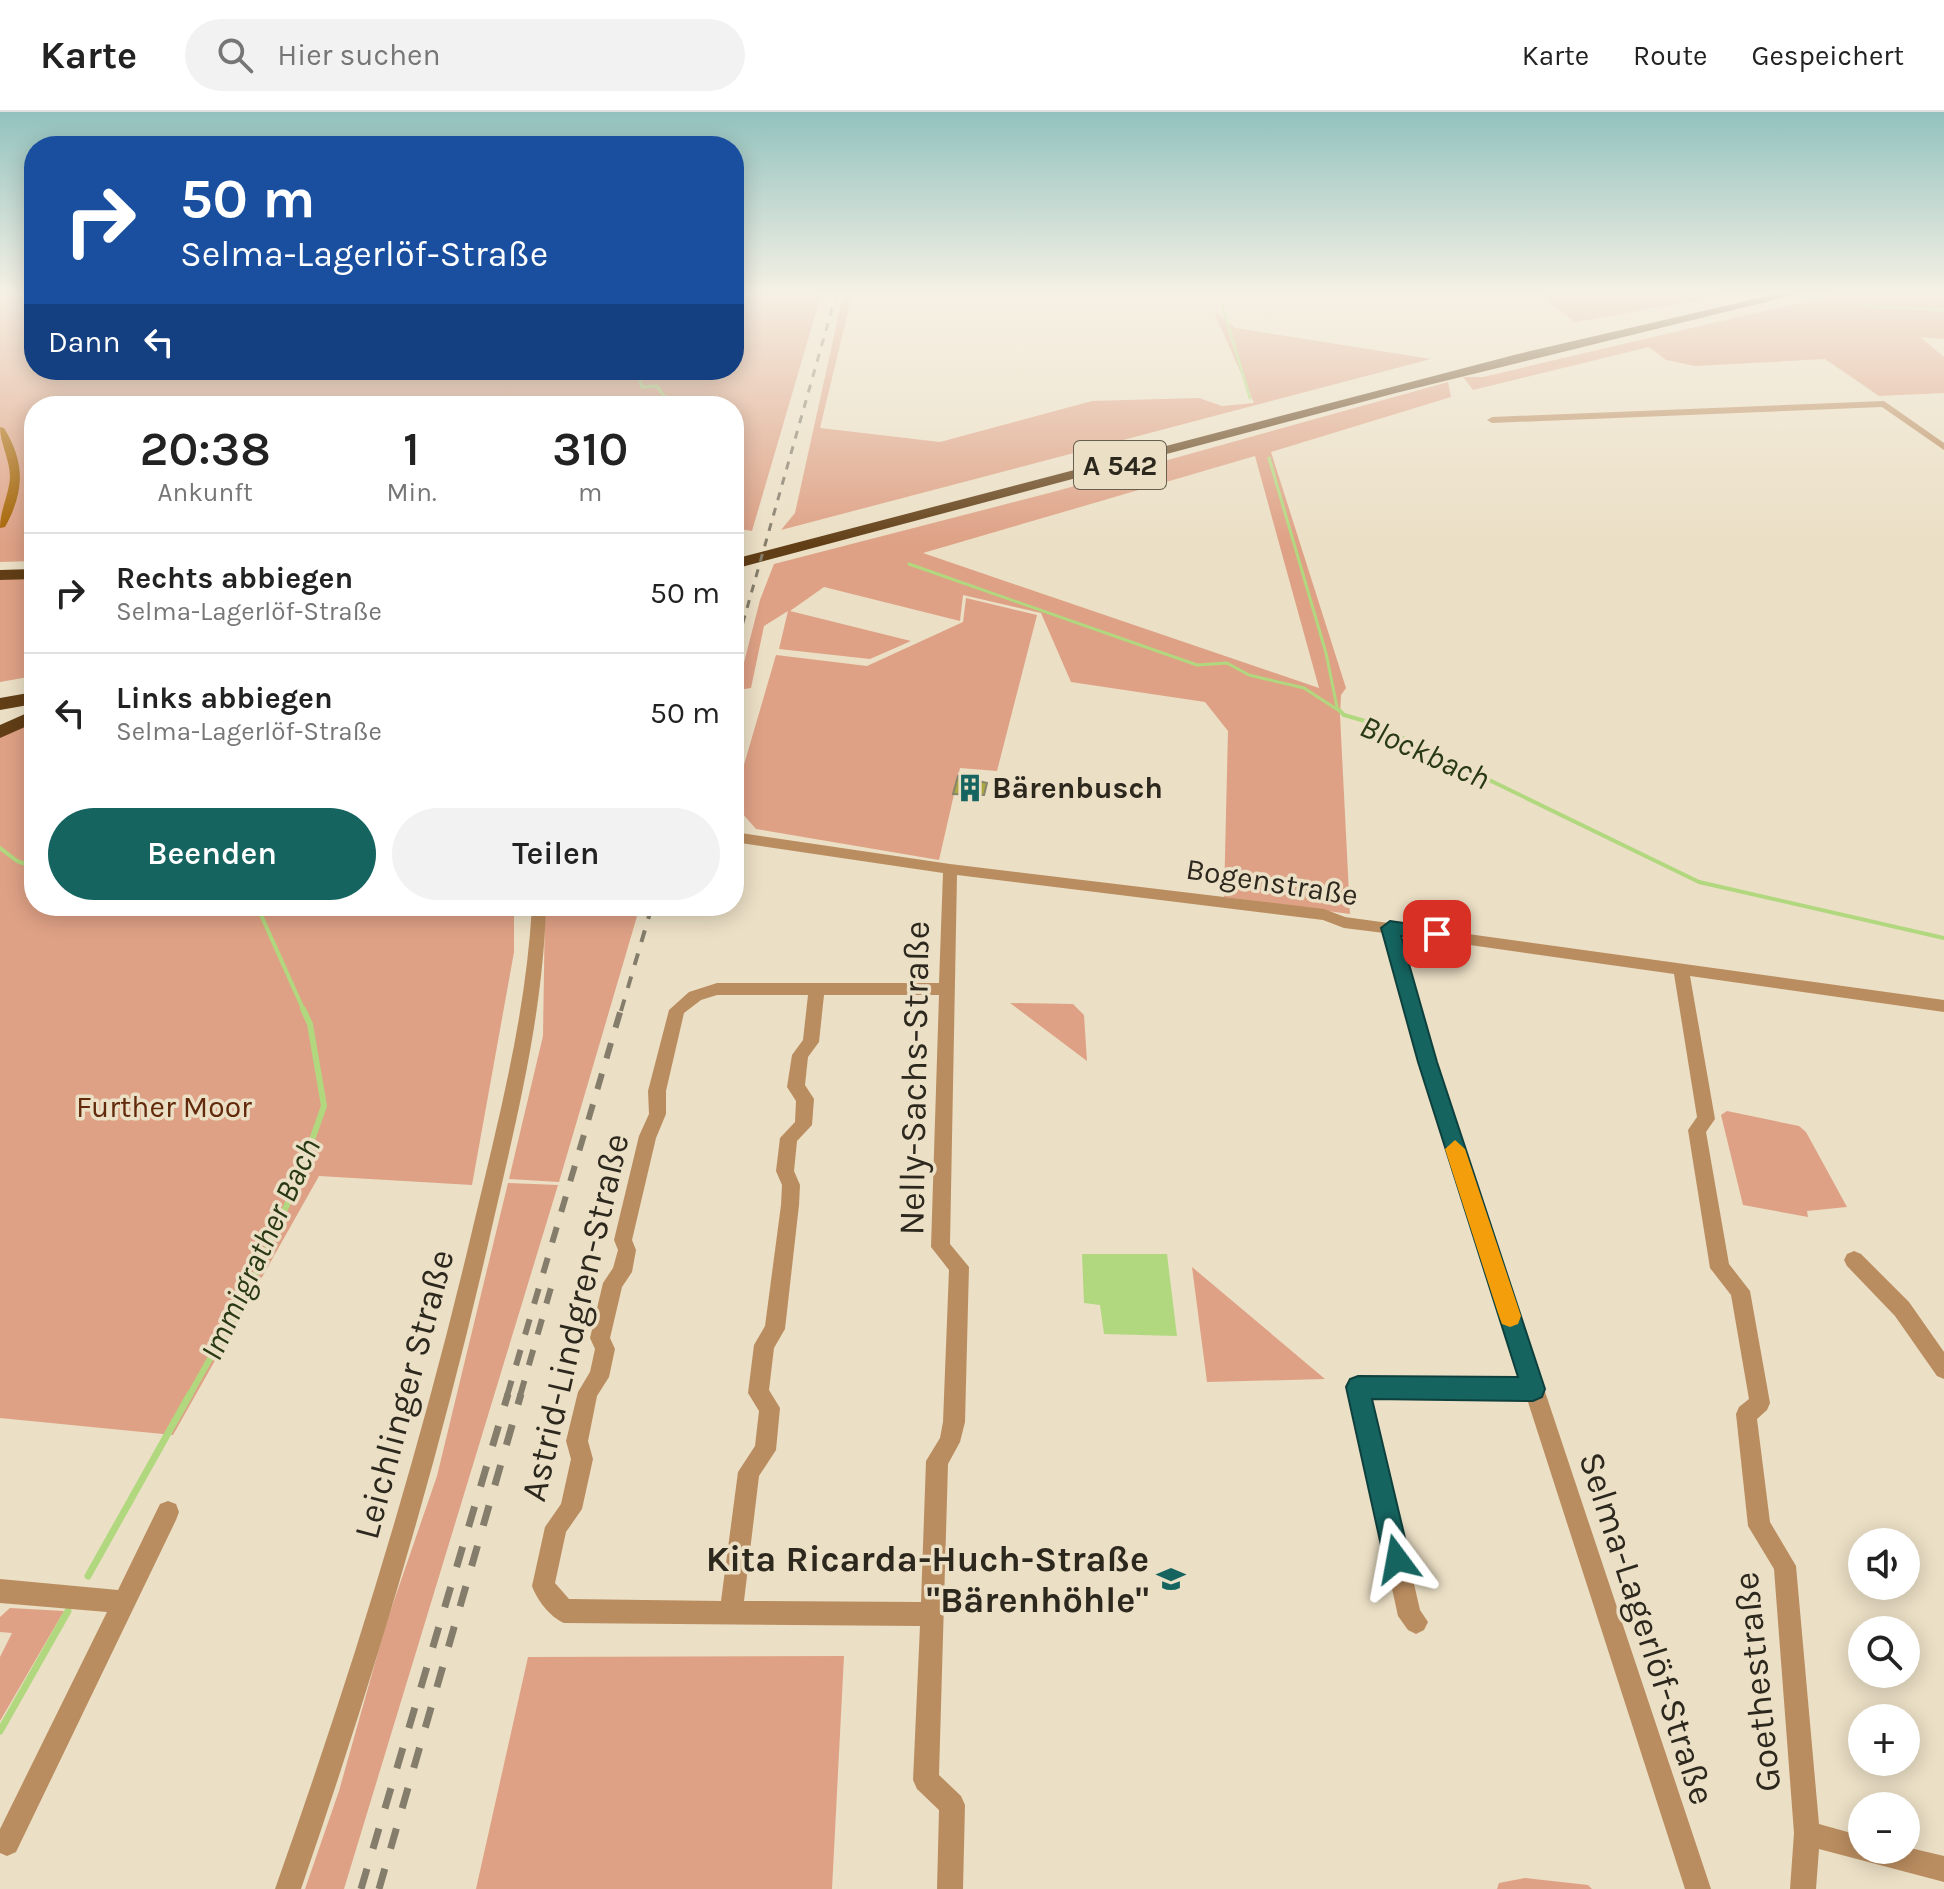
<!DOCTYPE html>
<html lang="de">
<head>
<meta charset="utf-8">
<style>
	:root { --surface:#fff; --page:#f2f2f2; --text:#222; --muted:#767676; --line:#e0e0e0; --accent:#156460 }
	body { margin:0; font-family:Karla,sans-serif; background:var(--page); color:var(--text); height:100vh; display:flex; flex-direction:column; font-size:30px; white-space:nowrap }
	* { box-sizing:border-box; margin:0 }
	p { font-size:26px; color:var(--muted) }
	.icon { flex:none; width:44px; height:44px; fill:none; stroke:currentColor; stroke-width:2; stroke-linecap:round; stroke-linejoin:round }
	.map { position:relative; flex:1; overflow:hidden }
	.details { position:absolute; left:24px; top:284px; width:720px; height:520px; display:flex; flex-direction:column; background:var(--surface); border-radius:32px; box-shadow:0 4px 20px #0003 }
	.details>* { flex:none }
	.top-card { position:absolute; left:24px; top:24px; width:720px; height:244px; border-radius:32px; box-shadow:0 4px 20px #0003; background:#1a4fa0; color:#fff; overflow:hidden }
	.buttons { position:absolute; left:1848px; top:1416px; display:grid; gap:16px }
	.buttons a { display:grid; place-items:center; width:72px; height:72px; border-radius:50%; background:var(--surface); box-shadow:0 4px 20px #0003; font-size:40px }
	.pin { position:absolute; display:grid; place-items:center; width:68px; height:68px; color:#fff; margin:-34px; border-radius:16px; box-shadow:0 4px 12px #0006 }
	.me { position:absolute; width:88px; margin:-44px; rotate:347deg; stroke-linejoin:round; filter:drop-shadow(0 0 6px #0008) }
	.turn { display:flex; align-items:center; gap:28px; height:168px; padding:0 24px; font-size:36px }
	.turn .icon { width:104px; height:104px; stroke-width:2.5 }
	.turn b { display:block; font-size:56px; line-height:68px }
	.then { display:flex; align-items:center; height:76px; padding:0 24px; background:#0003; gap:16px; font-size:30px }
	.eta { display:flex; justify-content:space-evenly; align-items:center; height:136px; text-align:center }
	.eta b { font-size:48px; font-weight:600; line-height:56px }
	.cta { display:flex; gap:16px; margin-top:auto; padding:16px 24px }
	.cta a { flex:1; height:92px; border-radius:48px; background:var(--accent); color:#fff; font-size:32px; font-weight:600; line-height:92px; text-align:center }
	.cta a+a { background:var(--page); color:var(--text) }
	ul { padding:0; list-style:none }
	li { display:flex; align-items:center; gap:24px; height:120px; padding:0 24px; border-top:2px solid var(--line) }
	li div { flex:1 }
	li b { display:block; font-size:30px }
	li em { font-style:normal }
	header { display:flex; align-items:center; gap:48px; box-sizing:border-box; height:112px; padding:0 40px; background:var(--surface); border-bottom:2px solid var(--line) }
	header strong { font-size:38px }
	nav { display:flex; gap:44px; margin-inline-start:auto; font-size:28px }
	.search { width:560px; height:72px; background:var(--page); display:flex; align-items:center; gap:20px; box-sizing:border-box; padding:0 28px; border-radius:44px; color:var(--muted); font-size:30px }
	.map>svg:first-child { display:block }
	.green { fill:#dea185; fill-rule:evenodd }
	.water { fill:#b1d87f }
	.lines { fill:none; stroke-linecap:round; stroke-linejoin:round }
	.stream-far3 { stroke:#b1d87f; stroke-width:3 }
	.stream-far2 { stroke:#b1d87f; stroke-width:4 }
	.stream-far1 { stroke:#b1d87f; stroke-width:6 }
	.stream { stroke:#b1d87f; stroke-width:7 }
	.building { fill:#aba742; stroke:#87866d; stroke-width:2 }
	.minor { fill:#ba8d60; fill-rule:evenodd }
	.secondary { fill:#a56200; fill-rule:evenodd }
	.motorway { fill:#613e16; fill-rule:evenodd }
	.rail-far3 { stroke:#857d6b; stroke-width:3; stroke-dasharray:8 8; stroke-linecap:butt }
	.rail-far2 { stroke:#857d6b; stroke-width:4; stroke-dasharray:12 12; stroke-linecap:butt }
	.rail-far1 { stroke:#857d6b; stroke-width:6; stroke-dasharray:16 16; stroke-linecap:butt }
	.rail { stroke:#857d6b; stroke-width:7; stroke-dasharray:21 21; stroke-linecap:butt }
	.route { fill:#156460; stroke:#0e413e; stroke-width:2 }
	.slow { fill:#f59e0b }
	.labels { text-anchor:middle; stroke-width:7; stroke-linejoin:round; paint-order:stroke }
	.shield { fill:#ebdfc5; stroke:#665f50; stroke-width:2 }
	.shield-label { font-size:28px; font-weight:bold; fill:#2d281e }
	.poi-label { font-size:30px; font-weight:bold; fill:#2d281e; stroke:#ebdfc5; text-anchor:start }
	.street-label { font-size:30px; fill:#2d281e; stroke:#ebdfc5 }
	.park-label { font-size:30px; fill:#62290a; stroke:#ebdfc5 }
	.water-label { font-size:32px; font-style:italic; fill:#293914; stroke:#ebdfc5 }
	.near-street-label { font-size:36px; fill:#2d281e; stroke:#ebdfc5 }
	.near-poi-label { font-size:36px; font-weight:bold; fill:#2d281e; stroke:#ebdfc5; text-anchor:end }
</style>
</head>
<body>
<header>
<strong>Karte</strong>
<div class="search"><svg class="icon" aria-label="search" viewBox="0 0 24 24"><circle cx="10" cy="10" r="6"/><path d="M15 15l6 6"/></svg>Hier suchen</div>
<nav><a>Karte</a><a>Route</a><a>Gespeichert</a></nav>
</header>
<div class="map">
<svg width="1944" height="1777" viewBox="0 0 1944 1777">
	<rect width="100%" height="100%" fill="#ebdfc5"/>
	<!-- green -->
	<path class="green" d="M 0,183 L 34,183 L 34,258 L 734,258 L 734,183 L 821,183 L 752,419 L 734,416 L 734,294 L 34,294 L 34,449 L 0,450 Z
		M 843,183 L 852,183 L 820,316 L 940,330 L 1092,289 L 1199,286 L 1222,294 L 1254,291 L 1214,200 L 1236,216 L 1431,247 L 781,418 L 795,401 Z
		M 1540,183 L 1728,183 L 1575,210 Z
		M 1832,183 L 1944,183 L 1944,227 L 1920,225 L 1944,245 L 1944,281 L 1879,284 L 1825,247 L 1695,254 L 1666,248 L 1649,235 L 1473,278 L 1463,265 L 1483,265 Z
		M 1448,270 L 1451,285 L 1271,340 L 1346,576 L 1341,583 L 1340,603 L 1350,802 L 1224,785 L 1228,619 L 1205,590 L 1071,570 L 1041,501 L 963,483 L 960,509 L 824,475 L 790,499 L 911,529 L 870,547 L 779,537 L 788,499 L 764,514 L 751,576 L 737,578 L 760,488 L 774,452 L 1053,380 ZM 1255,344 L 1319,576 L 923,441 Z
		M 34,464 L 34,564 L 0,570 L 0,468 Z
		M 966,486 L 1037,503 L 997,659 L 960,656 L 939,748 L 756,717 L 734,692 L 734,687 L 776,543 L 867,554 L 963,510 Z
		M 34,606 L 34,794 L 514,794 L 514,840 L 472,1073 L 319,1064 L 173,1323 L 0,1306 L 0,623 Z
		M 545,794 L 640,794 L 559,1070 L 509,1067 L 543,924 Z
		M 1010,891 L 1073,892 L 1084,903 L 1087,949 Z
		M 1727,999 L 1799,1014 L 1806,1020 L 1847,1095 L 1807,1099 L 1808,1105 L 1743,1093 L 1721,1003 Z
		M 508,1071 L 558,1073 L 344,1777 L 305,1777 L 339,1679 L 386,1512 L 437,1364 Z
		M 1192,1155 L 1325,1267 L 1207,1270 Z
		M 10,1496 L 64,1499 L 0,1609 L 0,1545 L 12,1521 L 0,1520 L 0,1505 Z
		M 844,1544 L 832,1777 L 476,1777 L 528,1545 Z
		M 1525,1766 L 1588,1773 L 1592,1777 L 1497,1777 L 1499,1771 Z"/>
	<!-- water -->
	<path class="water" d="M 1082,1142 L 1167,1142 L 1177,1224 L 1104,1222 L 1100,1193 L 1084,1191 Z"/>
	<g class="lines">
		<!-- stream-far3 -->
		<path class="stream-far3" d="M 1219,183 L 1250,286
			M 1862,194 L 1944,198
			M 602,258 L 639,266 L 642,275 L 657,274 L 663,283 L 685,294
			M 1269,346 L 1326,541 L 1337,595
			M 734,356 L 740,380 L 734,394
			M 909,452 L 1197,553 L 1227,551 L 1249,563 L 1304,576 L 1341,600"/>
		<!-- stream-far2 -->
		<path class="stream-far2" d="M 1339,598 L 1344,603 L 1372,611 L 1699,770 L 1944,826
			M 0,736 L 17,749 L 34,755
			M 257,794 L 304,899"/>
		<!-- stream-far1 -->
		<path class="stream-far1" d="M 189,1284 L 247,1181 L 296,1073 L 324,994 L 310,912 L 303,897"/>
		<!-- stream -->
		<path class="stream" d="M 88,1464 L 190,1282
			M 0,1619 L 68,1499"/>
	</g>
	<!-- building -->
	<path class="building" d="M 958,664 L 987,671 L 984,683 L 953,682 Z"/>
	<g class="lines">
		<!-- minor -->
		<path class="minor" d="M 1884,289 L 1944,331 L 1944,338 L 1882,295 L 1492,311 L 1487,308 L 1492,305 Z
			M 734,720 L 950,752 L 1324,797 L 1345,805 L 1944,888 L 1944,900 L 1690,864 L 1715,1007 L 1706,1020 L 1729,1152 L 1750,1179 L 1770,1291 L 1767,1298 L 1757,1307 L 1770,1410 L 1796,1454 L 1819,1712 L 1862,1724 L 1862,1738 L 1906,1738 L 1906,1735 L 1944,1744 L 1944,1770 L 1819,1737 L 1816,1777 L 1790,1777 L 1794,1721 L 1774,1457 L 1748,1414 L 1736,1302 L 1739,1295 L 1749,1287 L 1731,1183 L 1710,1156 L 1688,1018 L 1697,1005 L 1674,862 L 1400,823 L 1435,950 L 1711,1777 L 1685,1777 L 1527,1287 L 1371,1285 L 1420,1498 L 1428,1510 L 1424,1518 L 1416,1522 L 1408,1518 L 1398,1504 L 1348,1275 L 1351,1268 L 1358,1265 L 1520,1267 L 1419,950 L 1384,821 L 1344,816 L 1323,808 L 957,763 L 950,1132 L 969,1155 L 965,1310 L 960,1330 L 948,1352 L 939,1663 L 961,1684 L 965,1693 L 963,1777 L 937,1777 L 939,1698 L 917,1677 L 913,1668 L 920,1514 L 564,1511 C 550,1505 537,1488 532,1474 L 545,1415 L 561,1392 L 571,1347 L 566,1329 L 578,1280 L 590,1260 L 595,1237 L 590,1226 L 603,1171 L 613,1156 L 618,1138 L 614,1128 L 639,1024 L 649,1002 L 648,979 L 669,898 L 689,880 L 717,871 L 939,871 L 943,761 L 734,730 ZM 717,883 L 808,883 L 803,928 L 792,943 L 787,975 L 796,989 L 795,1010 L 780,1026 L 776,1059 L 782,1073 L 781,1093 L 765,1214 L 754,1233 L 748,1281 L 759,1299 L 755,1334 L 738,1360 L 721,1489 L 569,1487 L 555,1471 L 566,1420 L 582,1397 L 593,1347 L 588,1329 L 597,1284 L 609,1265 L 615,1237 L 610,1226 L 622,1175 L 632,1160 L 636,1138 L 632,1128 L 656,1026 L 666,1002 L 666,979 L 684,901 L 701,888 ZM 824,883 L 939,883 L 931,1135 L 949,1158 L 943,1310 L 940,1326 L 926,1349 L 921,1490 L 744,1489 L 759,1364 L 776,1338 L 780,1296 L 769,1278 L 774,1236 L 785,1217 L 799,1093 L 800,1073 L 794,1059 L 797,1029 L 812,1013 L 814,987 L 805,973 L 808,945 L 819,930 Z
			M 532,794 L 546,794 C 543,904 516,1009 492,1115 C 441,1340 376,1559 301,1777 L 275,1777 C 352,1560 420,1340 473,1115 C 498,1009 526,904 532,794 Z
			M 1854,1139 L 1861,1142 L 1909,1190 L 1944,1240 L 1944,1267 L 1937,1264 L 1895,1204 L 1847,1154 L 1844,1148 L 1847,1142 Z
			M 168,1389 L 176,1392 L 179,1400 L 176,1408 L 16,1740 L 7,1744 L 0,1741 L 0,1717 L 107,1500 L 0,1491 L 0,1467 L 118,1478 L 160,1392 Z"/>
		<!-- secondary -->
		<path class="secondary" d="M 0,315 L 4,316 C 25,350 25,379 5,415 L 0,416 C 0,398 9,383 10,365 C 10,347 0,332 0,315 Z"/>
		<!-- motorway -->
		<path class="motorway" d="M 1772,183 L 1794,183 L 1396,281 L 734,457 L 734,447 L 1518,242 Z
			M 34,457 L 34,467 L 0,468 L 0,458 Z
			M 34,580 L 34,592 L 0,598 L 0,586 Z
			M 34,598 L 34,611 L 0,626 L 0,613 Z"/>
		<!-- rail-far3 -->
		<path class="rail-far3" d="M 734,542 L 836,183"/>
		<!-- rail-far2 -->
		<path class="rail-far2" d="M 621,899 L 652,794"/>
		<!-- rail-far1 -->
		<path class="rail-far1" d="M 507,1284 L 621,897
			M 520,1284 L 554,1165"/>
		<!-- rail -->
		<path class="rail" d="M 361,1777 L 508,1282
			M 379,1777 L 521,1282"/>
	</g>
	<!-- sky -->
	<linearGradient id="sky" x2="0" y2="1"><stop stop-color="#92c2be"/><stop offset="0.42" stop-color="#f6f1e5"/><stop offset="1" stop-color="#f6f1e5" stop-opacity="0"/></linearGradient>
	<rect width="1944" height="432" fill="url(#sky)"/>
	<!-- route -->
	<path class="route" d="M 1390,809 L 1437,816 L 1446,822 L 1437,829 L 1401,824 L 1437,950 L 1545,1277 L 1542,1285 L 1533,1289 L 1372,1287 L 1410,1447 L 1406,1456 L 1397,1460 L 1388,1456 L 1384,1447 L 1346,1275 L 1350,1267 L 1358,1264 L 1518,1265 L 1418,950 L 1381,816 Z"/>
	<!-- slow -->
	<path class="slow" d="M 1455,1028 L 1465,1037 L 1521,1204 L 1518,1212 L 1510,1215 L 1502,1212 L 1499,1204 L 1445,1037 Z"/>
	<!-- icons -->
	<defs>
		<symbol id="building-bare" viewBox="-9 -9 18 18"><path d="M-4-6H4V6H1V3H-1V6H-4ZM-2.5-4.3h1.7v1.8h-1.7ZM.8-4.3h1.7v1.8H.8ZM-2.5-1h1.7V.8h-1.7ZM.8-1h1.7V.8H.8Z" fill="#156460" stroke="#ebdfc5" stroke-width="2.5" paint-order="stroke"/></symbol>
		<symbol id="school-bare" viewBox="-9 -9 18 18"><path d="M0-5L7-2L0 1L-7-2ZM-4 1L0 2.5L4 1V4Q0 6-4 4Z" fill="#156460" stroke="#ebdfc5" stroke-width="2.5" paint-order="stroke"/></symbol>
	</defs>
	<g fill-rule="evenodd">
		<use href="#building-bare" x="950" y="656" width="40" height="40"/>
		<use href="#school-bare" x="1151" y="1447" width="40" height="40"/>
	</g>
	<g class="labels">
		<!-- shield labels -->
		<rect class="shield" x="1074" y="329" width="92" height="48" rx="6"/>
		<g class="shield-label">
			<text x="1120" y="363">A 542</text>
		</g>
		<!-- poi labels -->
		<g class="poi-label">
			<text x="992" y="686">Bärenbusch</text>
		</g>
		<!-- street labels -->
		<g class="street-label">
			<text transform="translate(1272 770) rotate(9)" y="10">Bogenstraße</text>
		</g>
		<!-- park labels -->
		<g class="park-label">
			<text x="164" y="1005">Further Moor</text>
		</g>
		<!-- water labels -->
		<g class="water-label">
			<text transform="translate(1425 640) rotate(24)" y="11">Blockbach</text>
			<text transform="translate(260 1137) rotate(-65)" y="11">Immigrather Bach</text>
		</g>
		<!-- near-street labels -->
		<g class="near-street-label">
			<text transform="translate(913 966) rotate(-89)" y="13">Nelly-Sachs-Straße</text>
			<text transform="translate(574 1205) rotate(-77)" y="13">Astrid-Lindgren-Straße</text>
			<text transform="translate(403 1282) rotate(-75)" y="13">Leichlinger Straße</text>
			<text transform="translate(1648 1516) rotate(72)" y="13">Selma-Lagerlöf-Straße</text>
			<text transform="translate(1756 1570) rotate(-96)" y="13">Goethestraße</text>
		</g>
		<!-- near-poi labels -->
		<g class="near-poi-label">
			<text x="1149" y="1459">Kita Ricarda-Huch-Straße<tspan x="1149" dy="41">"Bärenhöhle"</tspan></text>
		</g>
	</g>
</svg>
<div class="buttons">
<a><svg class="icon" aria-label="sound" viewBox="0 0 24 24"><path d="M4 9h4l5-4v14l-5-4H4zM17 9q2 3 0 6"/></svg></a>
<a><svg class="icon" aria-label="search" viewBox="0 0 24 24"><circle cx="10" cy="10" r="6"/><path d="M15 15l6 6"/></svg></a>
<a>+</a>
<a>−</a>
</div>
<div class="pin" style="left:1437px;top:822px;background:#d93025"><svg class="icon" aria-label="arrive" viewBox="0 0 24 24"><path d="M6 21V4h12l-3 4 3 4H6"/></svg></div>
<svg class="me" style="left:1397px;top:1447px" viewBox="-20 -20 40 40"><path d="M0-17L14 15 0 8-14 15z" fill="#156460" stroke="#fff" stroke-width="4"/></svg>
<div class="top-card">
<div class="turn"><svg class="icon" aria-label="right" viewBox="0 0 24 24"><path d="M7 20v-9h11M14 6l5 5-5 5"/></svg><div><b>50 m</b>Selma-Lagerlöf-Straße</div></div>
<div class="then">Dann<svg class="icon" aria-label="left" viewBox="0 0 24 24"><path d="M17 20v-9H6M10 6l-5 5 5 5"/></svg></div>
</div>
<section class="details">
<div class="eta">
<div><b>20:38</b><p>Ankunft</p></div>
<div><b>1</b><p>Min.</p></div>
<div><b>310</b><p>m</p></div>
</div>
<ul>
<li><svg class="icon" aria-label="right" viewBox="0 0 24 24"><path d="M7 20v-9h11M14 6l5 5-5 5"/></svg><div><b>Rechts abbiegen</b><p>Selma-Lagerlöf-Straße</p></div><em>50 m</em></li>
<li><svg class="icon" aria-label="left" viewBox="0 0 24 24"><path d="M17 20v-9H6M10 6l-5 5 5 5"/></svg><div><b>Links abbiegen</b><p>Selma-Lagerlöf-Straße</p></div><em>50 m</em></li>
</ul>
<div class="cta"><a>Beenden</a><a>Teilen</a></div>
</section>
</div>
</body>
</html>
